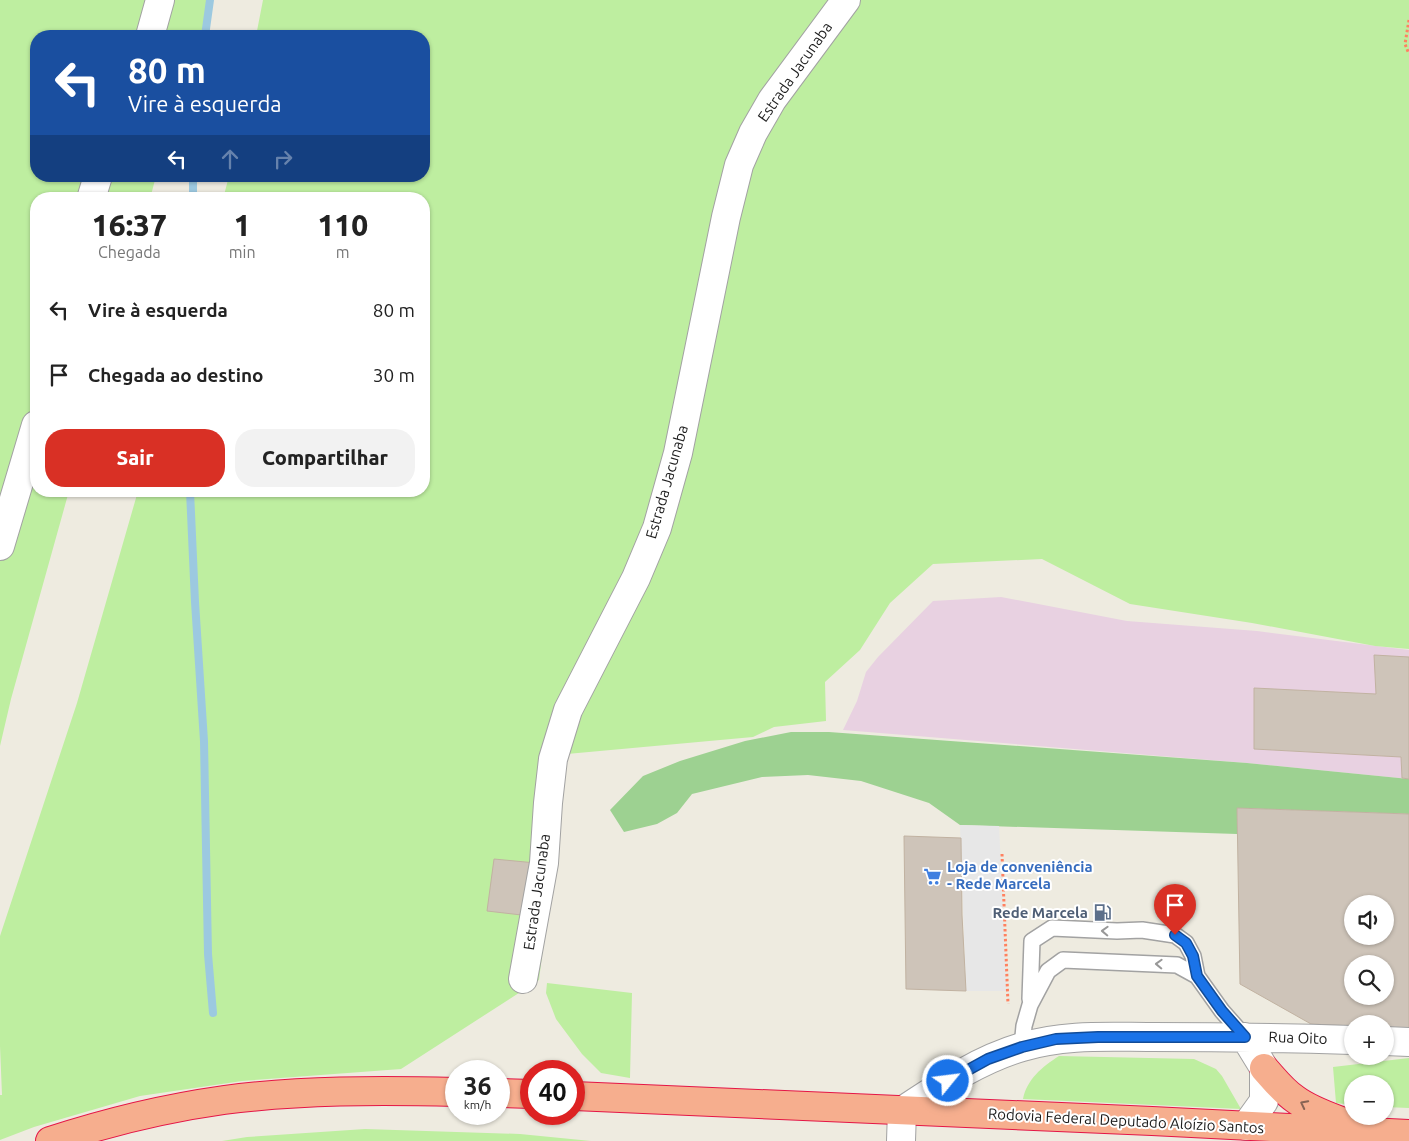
<!DOCTYPE html>
<html lang="pt">
<head>
<meta charset="utf-8">
<style>
	:root { --surface:#fff; --page:#f2f2f2; --text:#222; --muted:#767676; --accent:#d93025 }
	body { margin:0; font-family:Ubuntu,sans-serif; background:var(--page); color:var(--text); height:100vh; display:flex; flex-direction:column; font-size:19px; white-space:nowrap }
	* { box-sizing:border-box; margin:0 }
	p { font-size:16px; color:var(--muted) }
	.icon { flex:none; width:28px; height:28px; fill:none; stroke:currentColor; stroke-width:2; stroke-linecap:round; stroke-linejoin:round }
	.map { position:relative; flex:1; overflow:hidden }
	.side { position:absolute; left:30px; top:192px; width:400px; height:305px; display:flex; flex-direction:column; background:var(--surface); border-radius:20px; box-shadow:0 1px 4px #0004 }
	.side>* { flex:none }
	.guide { position:absolute; left:30px; top:30px; width:400px; height:152px; border-radius:20px; box-shadow:0 1px 4px #0004; background:#1a4fa0; color:#fff; overflow:hidden }
	.tools { position:absolute; left:1344px; top:895px; display:grid; gap:10px }
	.tools a { display:grid; place-items:center; width:50px; height:50px; border-radius:50%; background:var(--surface); box-shadow:0 1px 4px #0004; font-size:25px }
	.speed { position:absolute; left:445px; top:1060px; display:flex; gap:10px; font-size:25px; font-weight:700; text-align:center }
	.speed>* { display:grid; place-content:center; width:65px; height:65px; border-radius:50%; background:var(--surface); box-shadow:0 1px 4px #0004; line-height:1 }
	.speed small { font-size:12px; font-weight:400 }
	.speed .limit { border:8px solid #d22; background:#fff; color:#111 }
	.pin { position:absolute; display:grid; place-items:center; width:42px; height:42px; color:#fff; margin:-51px -21px; border-radius:50% 50% 50% 0; rotate:-45deg; box-shadow:0 0 5px #0007 }
	.pin .icon { rotate:45deg }
	.me { position:absolute; width:55px; margin:-28px; rotate:61deg; stroke-linejoin:round; filter:drop-shadow(0 0 4px #0008) }
	.turn { display:flex; align-items:center; gap:18px; height:105px; padding:0 15px; font-size:22px }
	.turn .icon { width:65px; height:65px; stroke-width:2.5 }
	.turn b { display:block; font-size:35px; line-height:42px }
	.lanes { display:flex; align-items:center; height:48px; padding:0 15px; background:#0003; justify-content:center; gap:25px; direction:ltr }
	.lanes .off { opacity:.35 }
	.eta { display:flex; justify-content:space-evenly; align-items:center; height:85px; text-align:center }
	.eta b { font-size:30px; font-weight:800; line-height:35px }
	.primary-button { display:flex; gap:10px; margin-top:auto; padding:10px 15px }
	.primary-button a { flex:1; height:58px; border-radius:20px; background:var(--accent); color:#fff; font-size:20px; font-weight:800; line-height:58px; text-align:center }
	.primary-button a+a { background:var(--page); color:var(--text) }
	ul { padding:0; list-style:none }
	li { display:flex; align-items:center; gap:15px; height:65px; padding:0 15px }
	li div { flex:1 }
	li b { display:block; font-size:19px }
	li em { font-style:normal }
	.map>svg:first-child { display:block }
	.industrial { fill:#e8d1e1 }
	.grass { fill:#beeea0 }
	.forest { fill:#9dd191 }
	.parking { fill:#e7e7e7 }
	.lines { fill:none; stroke-linecap:round; stroke-linejoin:round }
	.stream { stroke:#9cc9e0; stroke-width:8 }
	.building { fill:#cec4b9; stroke:#c1b2a1; fill-rule:evenodd }
	.service-casing { stroke:#a2a2a2; stroke-width:18 }
	.minor-casing { stroke:#a2a2a2; stroke-width:30 }
	.tertiary-casing { stroke:#a2a2a2; stroke-width:30 }
	.trunk-casing { stroke:#e41546; stroke-width:30 }
	.path { stroke:#ff8160; stroke-width:3; stroke-dasharray:2.5 2.5; stroke-linecap:butt }
	.service { stroke:#fff; stroke-width:15 }
	.minor { stroke:#fff; stroke-width:28 }
	.tertiary { stroke:#fff; stroke-width:28 }
	.trunk { stroke:#f6ae8e; stroke-width:28 }
	.oneway { stroke:#989898 }
	.oneway2 { stroke:#886454 }
	.route-casing { stroke:#114b97; stroke-width:12 }
	.route { stroke:#1a73e8; stroke-width:9 }
	.labels { text-anchor:middle; stroke-width:4; stroke-linejoin:round; paint-order:stroke }
	.street-label { font-size:15px; fill:#1b1b1b; stroke:#fff }
	.shop-label { font-size:15px; font-weight:bold; fill:#366cbe; stroke:#fff; text-anchor:start }
	.service-label { font-size:15px; font-weight:bold; fill:#4e5e75; stroke:#fff; text-anchor:end }
</style>
</head>
<body>
<div class="map">
<svg width="1409" height="1141" viewBox="0 0 1409 1141">
	<rect width="100%" height="100%" fill="#eeebe0"/>
	<!-- industrial -->
	<path class="industrial" d="M 1001,597 L 1127,621 L 1257,631 L 1409,650 L 1409,779 L 1247,763 L 843,730 L 857,701 L 866,672 L 878,657 L 933,601 Z"/>
	<!-- grass -->
	<path class="grass" d="M 0,0 L 210,0 L 205,27 L 201,36 L 36,36 L 36,176 L 156,176 L 150,199 L 36,199 L 36,491 L 69,491 L 11,699 L 0,746 Z
		M 263,0 L 1409,0 L 1409,649 L 1375,646 L 1252,623 L 1130,604 L 1042,559 L 933,564 L 890,603 L 860,650 L 825,682 L 826,721 L 774,727 L 753,737 L 567,754 L 539,980 L 401,1069 L 242,1081 L 140,1096 L 34,1127 L 0,1140 L 0,1095 L 2,1095 L 0,1046 L 0,936 L 77,703 L 138,491 L 424,491 L 424,199 L 223,199 L 229,176 L 424,176 L 424,36 L 256,36 Z
		M 547,983 L 632,993 L 630,1078 L 601,1073 L 582,1054 L 556,1019 L 546,993 Z
		M 1059,1056 L 1194,1059 L 1216,1069 L 1222,1076 L 1241,1109 L 1023,1099 C 1027,1079 1042,1067 1059,1056 Z
		M 1409,1058 L 1409,1108 L 1385,1107 L 1385,1084 L 1352,1084 L 1352,1105 L 1336,1103 L 1333,1067 Z
		M 365,1129 L 520,1134 L 591,1141 L 222,1141 L 247,1137 Z"/>
	<!-- forest -->
	<path class="forest" d="M 791,732 L 829,732 L 1247,763 L 1409,779 L 1409,814 L 1237,808 L 1237,834 L 960,825 L 929,803 L 861,781 L 808,775 L 762,777 L 692,794 L 677,813 L 657,824 L 624,832 L 610,810 L 643,776 L 680,761 L 745,741 Z"/>
	<!-- parking -->
	<path class="parking" d="M 960,825 L 999,826 L 1007,991 L 966,991 Z"/>
	<g class="lines">
		<!-- stream -->
		<path class="stream" d="M 205,36 L 210,0
			M 193,199 L 193,176
			M 190,491 L 195,602 L 204,741 L 208,954 L 213,1013"/>
	</g>
	<!-- building -->
	<path class="building" d="M 1374,655 L 1409,657 L 1409,779 L 1402,778 L 1401,757 L 1254,749 L 1254,688 L 1376,694 Z
		M 1237,808 L 1409,814 L 1409,1029 L 1385,1028 L 1385,1024 L 1352,1024 L 1352,1026 L 1311,1024 L 1240,984 ZM 1352,904 L 1385,904 L 1385,936 L 1352,936 ZM 1352,964 L 1385,964 L 1385,996 L 1352,996 Z
		M 904,836 L 961,838 L 962,915 L 966,991 L 906,989 Z
		M 494,859 L 536,863 L 530,916 L 487,911 Z"/>
	<g class="lines">
		<defs>
			<path id="service" d="M 1030,999 L 1032,941 L 1052,928 L 1117,931 L 1142,930 L 1175,935 L 1186,943 L 1193,956 L 1197,976
				M 1022,1047 L 1024,1026 L 1030,1005 L 1048,971 L 1063,960 L 1177,965 L 1197,976 L 1222,1011 L 1245,1037"/>
			<path id="minor" d="M 150,36 L 160,0
				M 91,199 L 98,176
				M 0,546 L 36,425
				M 523,979 L 544,863 L 548,803 L 553,759 L 568,710 L 636,578 L 657,528 L 678,453 L 726,217 L 739,165 L 753,133 L 772,100 L 846,0
				M 901,1141 L 902,1111"/>
			<path id="tertiary" d="M 1245,1037 L 1264,1068 L 1264,1101 L 1246,1126
				M 1385,1041 L 1409,1042
				M 902,1111 C 940,1086 978,1060 1022,1047 C 1064,1034 1108,1037 1151,1037 C 1218,1037 1285,1038 1352,1040"/>
			<path id="trunk" d="M 1264,1068 C 1274,1079 1283,1091 1295,1099 C 1311,1111 1331,1117 1349,1124
				M 499,1093 L 531,1094
				M 574,1096 L 1152,1121 L 1409,1134
				M 50,1141 C 105,1123 167,1108 224,1100 C 301,1090 379,1090 456,1092"/>
		</defs>
		<!-- service casing -->
		<use href="#service" class="service-casing"/>
		<!-- minor casing -->
		<use href="#minor" class="minor-casing"/>
		<!-- tertiary casing -->
		<use href="#tertiary" class="tertiary-casing"/>
		<!-- trunk casing -->
		<use href="#trunk" class="trunk-casing"/>
		<!-- path -->
		<path class="path" d="M 1409,20 L 1405,44 L 1409,54
			M 1002,854 L 1008,1004"/>
		<!-- service -->
		<use href="#service" class="service"/>
		<!-- minor -->
		<use href="#minor" class="minor"/>
		<!-- tertiary -->
		<use href="#tertiary" class="tertiary"/>
		<!-- trunk -->
		<use href="#trunk" class="trunk"/>
	</g>
	<!-- one-way arrows -->
	<defs><path id="oneway-chevron" d="M-2-3.5L2.5 0L-2 3.5" fill="none" stroke-width="1.6" stroke-linecap="round" stroke-linejoin="round" transform="scale(1.25)"/></defs>
	<g class="oneway">
		<use href="#oneway-chevron" transform="translate(1105 931) rotate(-178)"/>
		<use href="#oneway-chevron" transform="translate(1159 964) rotate(-178)"/>
	</g>
	<use class="oneway2" href="#oneway-chevron" transform="translate(1304 1104) rotate(-153)"/>
	<g class="lines">
		<defs>
			<path id="route" d="M 948,1081 L 988,1059 L 1022,1047 L 1056,1039 L 1098,1037 L 1245,1037 L 1222,1011 L 1197,976 L 1193,956 L 1186,943 L 1175,935"/>
		</defs>
		<!-- route casing -->
		<use href="#route" class="route-casing"/>
		<!-- route -->
		<use href="#route" class="route"/>
	</g>
	<!-- icons -->
	<defs>
		<symbol id="supermarket-bare" viewBox="-9 -9 18 18"><path d="M-6-5.5h2.5l.6 2H6L4.5 2H-2.5L-4.4-4H-6ZM-1.5 3.2a1.3 1.3 0 1 0 .1 0ZM3 3.2a1.3 1.3 0 1 0 .1 0Z" fill="#3f7fe0" stroke="#fff" stroke-width="2.5" paint-order="stroke"/></symbol>
		<symbol id="fuel-bare" viewBox="-9 -9 18 18"><path d="M-5.5-6h7V0h2V4h1.3V-2.5L3-4.5l.8-.8L6-3V5H2.5V1h-1V6h-7ZM-4.2-4.7v3.2H.2V-4.7Z" fill="#5c6f8a" stroke="#fff" stroke-width="2.5" paint-order="stroke"/></symbol>
	</defs>
	<g fill-rule="evenodd">
		<use href="#supermarket-bare" x="920" y="864" width="25" height="25"/>
		<use href="#fuel-bare" x="1090" y="900" width="25" height="25"/>
	</g>
	<g class="labels">
		<!-- street labels -->
		<g class="street-label">
			<text transform="translate(795 72) rotate(-55)" y="5">Estrada Jacunaba</text>
			<text transform="translate(667 482) rotate(-74)" y="5">Estrada Jacunaba</text>
			<text transform="translate(537 892) rotate(-82)" y="5">Estrada Jacunaba</text>
			<text transform="translate(1298 1038) rotate(2)" y="5">Rua Oito</text>
			<text transform="translate(1126 1121) rotate(3)" y="5">Rodovia Federal Deputado Aloízio Santos</text>
		</g>
		<!-- shop labels -->
		<g class="shop-label">
			<text x="947" y="872">Loja de conveniência<tspan x="947" dy="17">- Rede Marcela</tspan></text>
		</g>
		<!-- service labels -->
		<g class="service-label">
			<text x="1088" y="918">Rede Marcela</text>
		</g>
	</g>
</svg>
<div class="tools">
<a><svg class="icon" aria-label="sound" viewBox="0 0 24 24"><path d="M4 9h4l5-4v14l-5-4H4zM17 9q2 3 0 6"/></svg></a>
<a><svg class="icon" aria-label="search" viewBox="0 0 24 24"><circle cx="10" cy="10" r="6"/><path d="M15 15l6 6"/></svg></a>
<a>+</a>
<a>−</a>
</div>
<div class="speed"><div>36<small>km/h</small></div><div class="limit">40</div></div>
<div class="pin" style="left:1175px;top:935px;background:#d93025"><svg class="icon" aria-label="arrive" viewBox="0 0 24 24"><path d="M6 21V4h12l-3 4 3 4H6"/></svg></div>
<svg class="me" style="left:948px;top:1081px" viewBox="-20 -20 40 40"><circle r="17" fill="#1a73e8" stroke="#fff" stroke-width="3"/><path d="M0-11L8 9 0 5-8 9z" fill="#fff"/></svg>
<div class="guide">
<div class="turn"><svg class="icon" aria-label="left" viewBox="0 0 24 24"><path d="M17 20v-9H6M10 6l-5 5 5 5"/></svg><div><b>80 m</b>Vire à esquerda</div></div>
<div class="lanes"><svg class="icon" aria-label="left" viewBox="0 0 24 24"><path d="M17 20v-9H6M10 6l-5 5 5 5"/></svg><svg class="icon off" aria-label="ahead" viewBox="0 0 24 24"><path d="M12 20V5M6 11l6-6 6 6"/></svg><svg class="icon off" aria-label="right" viewBox="0 0 24 24"><path d="M7 20v-9h11M14 6l5 5-5 5"/></svg></div>
</div>
<section class="side">
<div class="eta">
<div><b>16:37</b><p>Chegada</p></div>
<div><b>1</b><p>min</p></div>
<div><b>110</b><p>m</p></div>
</div>
<ul>
<li><svg class="icon" aria-label="left" viewBox="0 0 24 24"><path d="M17 20v-9H6M10 6l-5 5 5 5"/></svg><div><b>Vire à esquerda</b></div><em>80 m</em></li>
<li><svg class="icon" aria-label="arrive" viewBox="0 0 24 24"><path d="M6 21V4h12l-3 4 3 4H6"/></svg><div><b>Chegada ao destino</b></div><em>30 m</em></li>
</ul>
<div class="primary-button"><a>Sair</a><a>Compartilhar</a></div>
</section>
</div>
</body>
</html>
